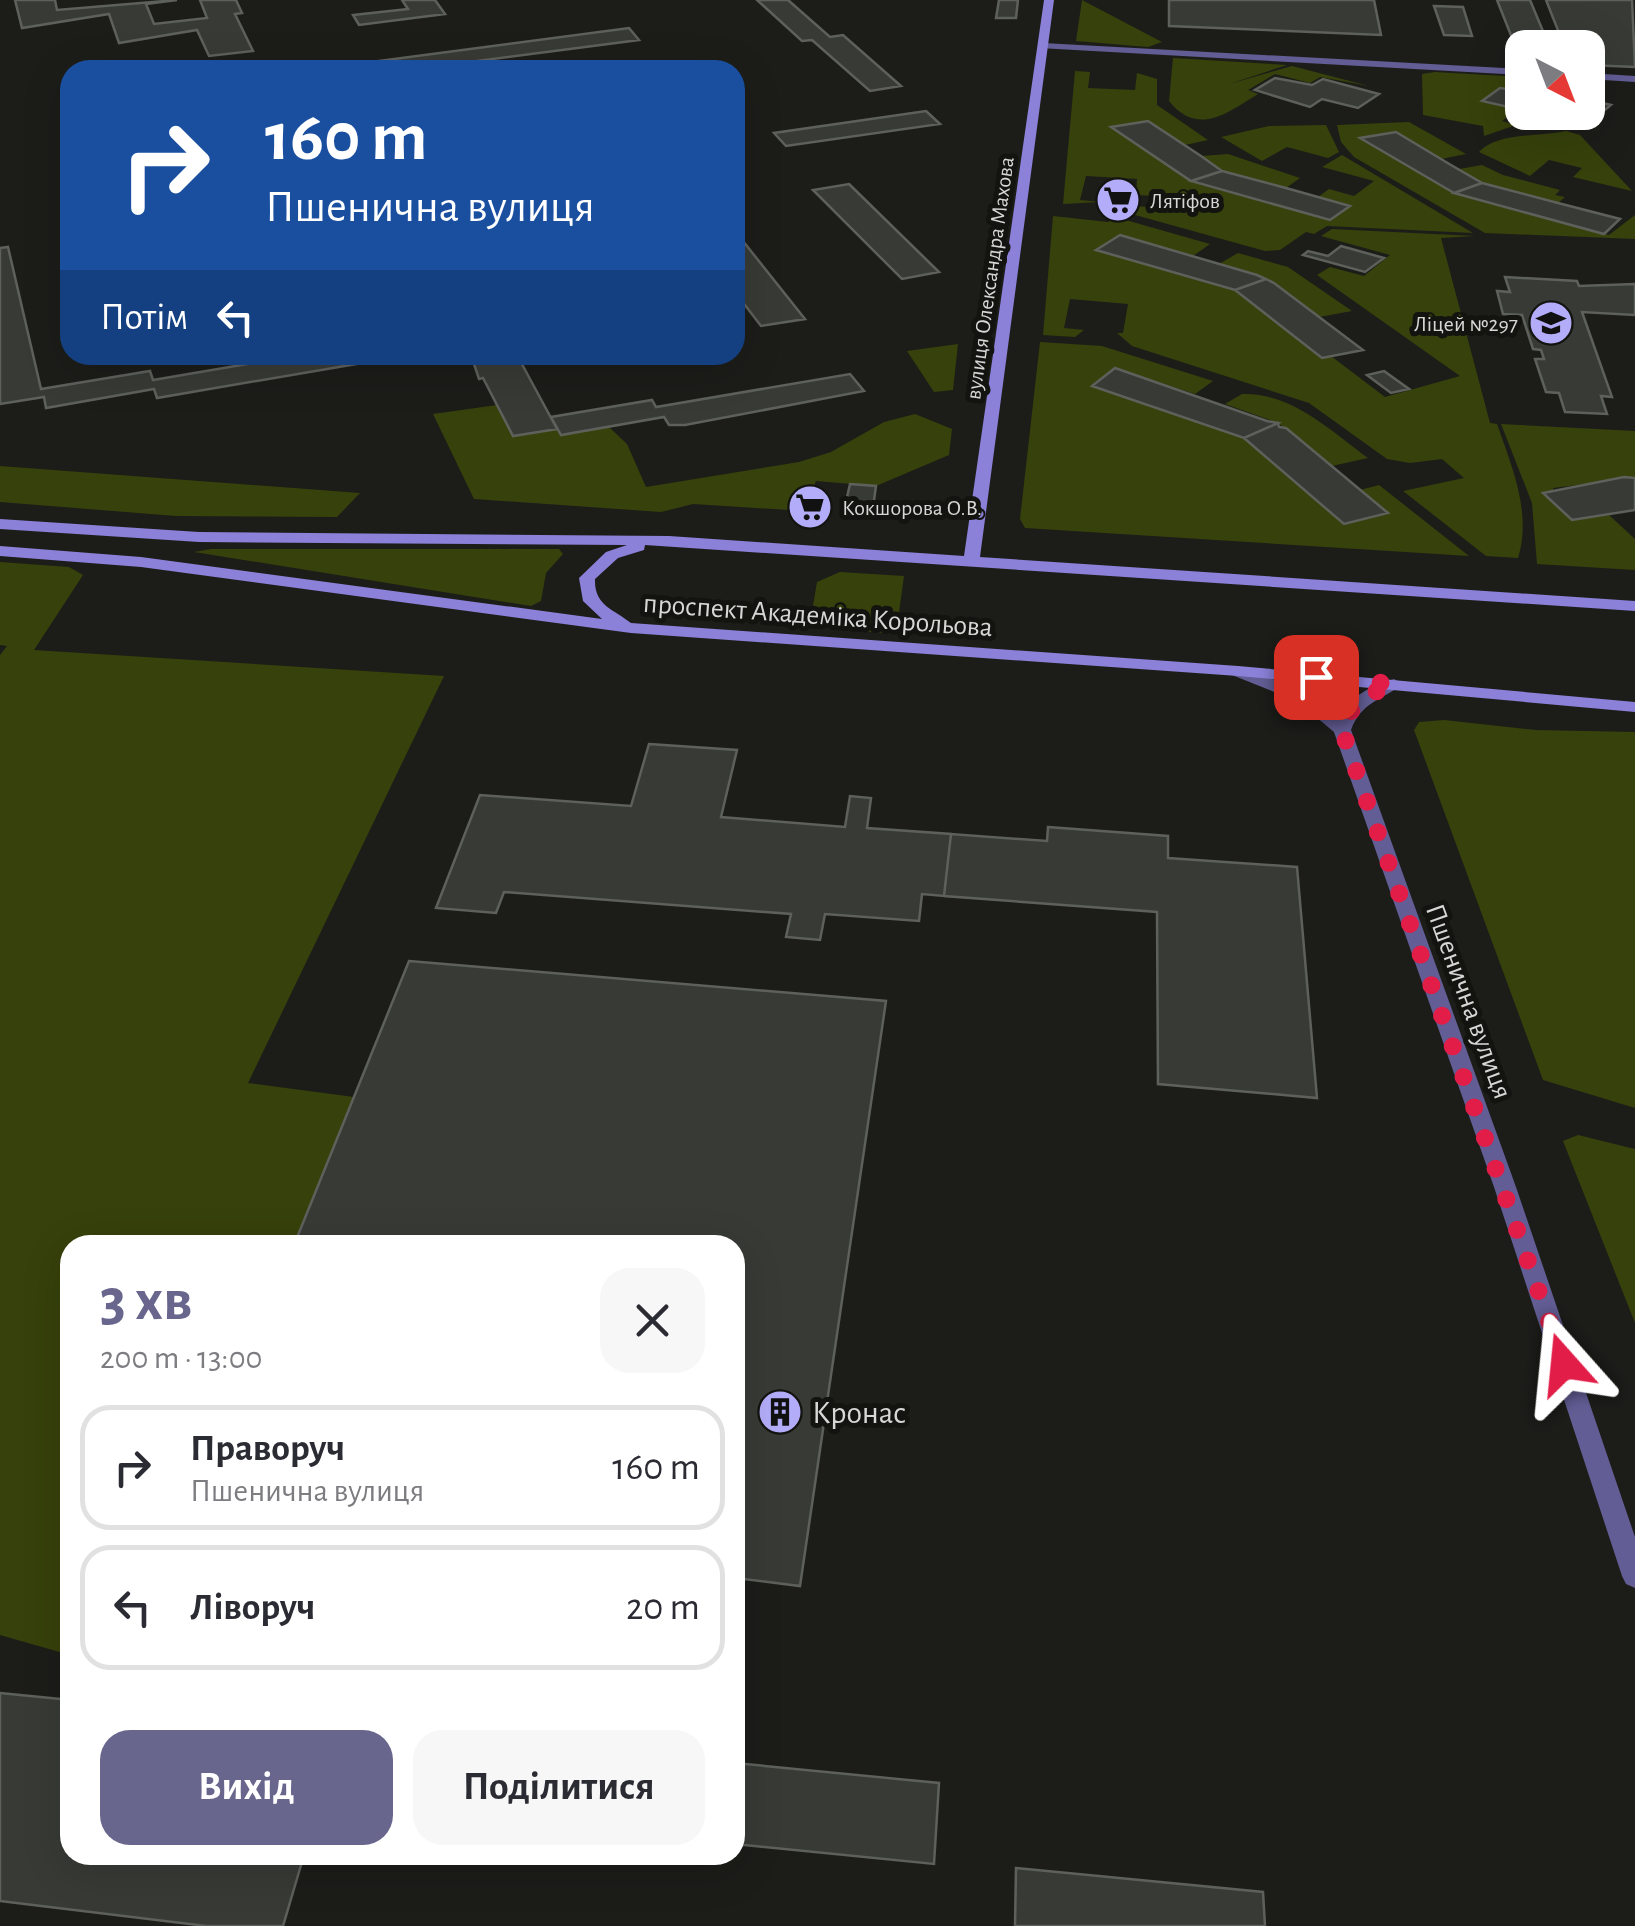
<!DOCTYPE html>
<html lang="uk">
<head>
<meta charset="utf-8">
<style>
	:root { --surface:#fff; --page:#f7f7f7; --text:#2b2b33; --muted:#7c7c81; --line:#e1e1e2; --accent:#68668c }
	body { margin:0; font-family:"Alegreya Sans",sans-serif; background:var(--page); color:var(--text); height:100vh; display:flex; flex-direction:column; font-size:38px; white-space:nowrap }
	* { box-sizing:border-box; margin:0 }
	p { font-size:32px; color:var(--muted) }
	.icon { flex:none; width:55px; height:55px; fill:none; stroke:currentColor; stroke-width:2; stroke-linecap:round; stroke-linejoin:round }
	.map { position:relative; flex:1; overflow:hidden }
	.panel { position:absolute; left:60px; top:1235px; width:685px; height:630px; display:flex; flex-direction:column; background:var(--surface); border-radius:30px; box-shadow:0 10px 40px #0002 }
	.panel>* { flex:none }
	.guide { position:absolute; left:60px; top:60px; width:685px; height:305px; border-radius:30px; box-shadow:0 10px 40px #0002; background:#1a4fa0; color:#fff; overflow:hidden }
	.needle { width:65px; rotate:138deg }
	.tools { position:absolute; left:1505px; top:30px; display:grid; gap:20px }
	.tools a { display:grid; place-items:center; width:100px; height:100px; border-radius:20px; background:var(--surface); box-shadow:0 10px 40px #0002; font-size:50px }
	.pin { position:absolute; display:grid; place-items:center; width:85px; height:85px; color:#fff; margin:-42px; border-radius:20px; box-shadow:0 5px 15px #0006 }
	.me { position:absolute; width:110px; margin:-55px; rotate:342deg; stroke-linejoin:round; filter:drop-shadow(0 0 8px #0008) }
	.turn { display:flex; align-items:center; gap:35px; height:210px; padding:0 40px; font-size:45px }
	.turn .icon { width:130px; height:130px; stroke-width:2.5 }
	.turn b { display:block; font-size:70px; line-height:85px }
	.then { display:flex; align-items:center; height:95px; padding:0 40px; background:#0003; gap:20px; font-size:38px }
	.round { display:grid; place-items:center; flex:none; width:105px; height:105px; border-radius:30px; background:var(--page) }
	.summary { display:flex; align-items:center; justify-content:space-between; height:170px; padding:0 40px }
	h1 { font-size:60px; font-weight:700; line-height:75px; color:var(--accent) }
	.cta { display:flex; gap:20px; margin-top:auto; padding:20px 40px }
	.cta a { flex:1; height:115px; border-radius:30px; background:var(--accent); color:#fff; font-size:40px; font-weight:700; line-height:115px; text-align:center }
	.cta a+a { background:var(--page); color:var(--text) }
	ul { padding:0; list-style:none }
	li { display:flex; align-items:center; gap:30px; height:125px; margin:0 20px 15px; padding:0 20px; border:5px solid var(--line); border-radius:30px }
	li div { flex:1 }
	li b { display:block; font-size:38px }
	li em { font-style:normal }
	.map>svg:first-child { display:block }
	.green { fill:#37410b }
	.building { fill:#383a35; stroke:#5e605b; stroke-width:2.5 }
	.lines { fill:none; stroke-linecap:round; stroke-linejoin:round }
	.street { fill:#625d94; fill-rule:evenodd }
	.secondary { fill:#8b81d9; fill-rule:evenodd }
	.route { stroke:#e11d48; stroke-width:18; stroke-dasharray:0 32.4 }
	.labels { text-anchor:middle; stroke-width:10; stroke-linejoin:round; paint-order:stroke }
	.far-poi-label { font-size:22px; fill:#d7d8d5; stroke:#131410; text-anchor:start }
	.far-street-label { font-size:22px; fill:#d7d8d5; stroke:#131410 }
	.street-label { font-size:28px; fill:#d7d8d5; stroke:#131410 }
	.near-poi-label { font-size:32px; fill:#d7d8d5; stroke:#131410; text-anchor:start }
</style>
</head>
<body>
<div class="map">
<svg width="1635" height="1926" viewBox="0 0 1635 1926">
	<rect width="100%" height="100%" fill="#1c1d19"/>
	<!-- green -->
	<path class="green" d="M 1082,0 L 1162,42 L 1148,47 L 1076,41 Z
		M 1173,58 L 1287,65 L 1229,84 L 1292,66 L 1369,86 L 1320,77 L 1310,83 L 1275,74 L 1248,90 L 1258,94 C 1227,113 1198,137 1169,101 Z
		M 1075,71 L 1090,72 L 1088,88 L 1135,90 L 1137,73 L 1157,79 L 1157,105 L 1208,140 L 1185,145 L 1148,121 L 1113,127 L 1201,185 L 1330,220 L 1349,206 L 1318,197 L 1329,189 L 1354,196 L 1374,181 L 1322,167 L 1342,155 L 1473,233 L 1327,226 L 1314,234 L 1306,232 L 1280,250 L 1265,251 L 1128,213 L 1128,206 L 1154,207 L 1155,196 L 1136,195 L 1137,179 L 1086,176 L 1080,200 L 1101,202 L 1063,204 Z
		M 1435,72 L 1522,77 L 1522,91 L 1500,88 L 1483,100 L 1516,110 L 1502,121 L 1516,125 L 1484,136 L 1483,126 L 1423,115 L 1422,74 Z
		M 1409,122 L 1466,154 L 1441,159 L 1396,132 L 1362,139 L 1461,196 L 1609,235 L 1635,215 L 1635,239 L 1485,233 L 1354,157 L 1341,142 L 1337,125 Z
		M 1326,125 L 1339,152 L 1328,158 L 1287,147 L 1262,161 L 1221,137 L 1269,126 Z
		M 1566,131 L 1580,135 L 1632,191 L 1573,177 L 1582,168 L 1549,160 L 1530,176 L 1479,152 C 1497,132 1541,137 1566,131 Z
		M 1228,154 L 1300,178 L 1286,188 L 1222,171 L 1201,156 Z
		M 1482,165 L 1503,175 L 1560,190 L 1555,195 L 1565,197 L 1558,203 L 1482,183 L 1459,169 Z
		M 1053,216 L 1108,222 L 1115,217 L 1210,244 L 1193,256 L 1120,235 L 1098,250 L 1235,290 L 1321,358 L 1331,356 L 1385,397 L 1460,376 L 1317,275 L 1330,267 L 1364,276 L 1390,255 L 1321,236 L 1332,229 L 1475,236 L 1441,238 L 1490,423 L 1497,424 C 1512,467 1532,513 1518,558 L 1486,556 L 1403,491 L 1464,478 L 1442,459 L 1410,463 L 1387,459 L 1309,403 L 1132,346 L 1117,333 L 1123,333 L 1128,304 L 1070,299 L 1064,328 L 1084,330 L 1075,337 L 1043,335 Z
		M 1238,253 L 1288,267 L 1352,311 L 1319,317 L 1272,282 L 1219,264 Z
		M 1040,342 L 1102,346 L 1213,381 L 1195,394 L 1115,368 L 1093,385 L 1244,438 L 1344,524 L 1360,490 L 1379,485 L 1469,556 L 1025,528 L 1020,519 Z
		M 958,344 L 953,390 L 934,392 L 907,351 Z
		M 1242,394 C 1291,392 1331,431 1368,458 L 1332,466 L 1278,423 L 1225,404 Z
		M 497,405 L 513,436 L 557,429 L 561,435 L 609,427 L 627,444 L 646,487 L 799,462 L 831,452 L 884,422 L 915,414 L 952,429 L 949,455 L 876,486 L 816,481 L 804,511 L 693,504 L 661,512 L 474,499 L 433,414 Z
		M 1501,424 L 1635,431 L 1635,478 L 1553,488 L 1554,492 L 1544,494 L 1572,520 L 1609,515 L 1635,539 L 1635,570 L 1537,564 L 1532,503 Z
		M 0,466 L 360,493 L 337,517 L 176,516 L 0,502 Z
		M 211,549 L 559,549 L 563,554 L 546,573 L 541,601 L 531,606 L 194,552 Z
		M 0,562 L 69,567 L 83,575 L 34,650 L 444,676 L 248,1083 L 354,1097 L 294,1245 L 70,1245 L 70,1655 L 0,1635 L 0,655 L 7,646 L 0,645 Z
		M 840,572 L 904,576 L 896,634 L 824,628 L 811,618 L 817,582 Z
		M 1444,720 L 1536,730 L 1635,732 L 1635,1108 L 1543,1080 L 1414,730 L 1419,722 Z
		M 1578,1135 L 1635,1149 L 1635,1323 L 1563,1141 Z"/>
	<!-- building -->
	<path class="building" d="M 15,0 L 55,0 L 57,10 L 177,0 L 146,4 L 154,24 L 207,18 L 200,0 L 236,0 L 242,13 L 235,14 L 253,51 L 209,56 L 197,30 L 119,43 L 109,14 L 22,28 Z
		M 402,0 L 435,0 L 445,14 L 359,25 L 353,15 L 408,9 Z
		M 757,0 L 788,0 L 830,37 L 843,35 L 901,86 L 870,91 L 812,40 L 802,41 Z
		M 999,0 L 1018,0 L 1016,18 L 996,18 Z
		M 1169,0 L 1374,0 L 1381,35 L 1169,26 Z
		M 1497,0 L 1530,0 L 1550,48 L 1522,48 L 1520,58 Z
		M 1546,0 L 1632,0 L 1635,67 L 1588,65 L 1588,48 L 1565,48 Z
		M 1434,6 L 1463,7 L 1472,36 L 1444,35 Z
		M 629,28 L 639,40 L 407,70 L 344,70 L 341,66 Z
		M 1275,78 L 1312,85 L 1323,79 L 1379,94 L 1358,108 L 1322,99 L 1310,107 L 1255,90 Z
		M 1500,88 L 1522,91 L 1522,112 L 1550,112 L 1542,118 L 1520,113 L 1522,110 L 1482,101 Z
		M 1588,98 L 1598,102 L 1611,105 L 1594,119 L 1568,112 L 1588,112 Z
		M 926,111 L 940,124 L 786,146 L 774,133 Z
		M 1148,121 L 1201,156 L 1222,171 L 1191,181 L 1111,127 Z
		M 1396,132 L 1451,165 L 1482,183 L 1454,193 L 1360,138 Z
		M 1222,171 L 1286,188 L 1350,206 L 1330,220 L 1191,181 Z
		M 1482,183 L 1558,203 L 1620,219 L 1604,234 L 1454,193 Z
		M 849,184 L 939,272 L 902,279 L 813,190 Z
		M 735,231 L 805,319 L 761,326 L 735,292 Z
		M 1120,235 L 1257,275 L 1266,279 L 1235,290 L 1096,250 Z
		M 1341,246 L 1384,258 L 1365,272 L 1303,255 L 1308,251 L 1328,256 Z
		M 8,247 L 41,389 L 150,371 L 153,380 L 301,355 L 357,355 L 362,363 L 157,398 L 154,389 L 46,408 L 44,397 L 0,404 L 0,248 Z
		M 1505,277 L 1577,281 L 1579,286 L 1635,284 L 1635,315 L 1582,312 L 1612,397 L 1601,396 L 1607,414 L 1565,412 L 1559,393 L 1546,392 L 1535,359 L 1544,359 L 1541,350 L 1533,349 L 1522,315 L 1503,314 L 1497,291 L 1510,292 Z
		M 1266,279 L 1274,283 L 1363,350 L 1322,358 L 1235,290 Z
		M 471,355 L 517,355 L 557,429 L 513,436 L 483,378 L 479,379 Z
		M 1115,368 L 1267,421 L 1278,423 L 1244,438 L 1092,386 Z
		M 1384,371 L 1409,389 L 1391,393 L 1367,375 Z
		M 850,374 L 864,391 L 685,425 L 669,425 L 664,417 L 561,435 L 551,417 L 652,400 L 656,407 Z
		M 1278,423 L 1279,427 L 1286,428 L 1388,513 L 1344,524 L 1244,438 Z
		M 1624,477 L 1635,478 L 1635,510 L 1572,520 L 1543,493 Z
		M 850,484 L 876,486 L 873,508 L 845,506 Z
		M 806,499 L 827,499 L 825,512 L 804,511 Z
		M 649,744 L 737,750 L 721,817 L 845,827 L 850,796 L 871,798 L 867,828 L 951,834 L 944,896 L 922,894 L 919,921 L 825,914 L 820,940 L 786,937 L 791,914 L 504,892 L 496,913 L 436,908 L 480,795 L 631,806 Z
		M 1048,827 L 1168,836 L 1168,858 L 1297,867 L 1317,1098 L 1158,1084 L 1157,912 L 944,896 L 951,834 L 1047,841 Z
		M 409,961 L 886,1001 L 800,1586 L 735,1578 L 735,1245 L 294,1245 Z
		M 0,1693 L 70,1700 L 70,1855 L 304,1855 L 283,1926 L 206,1926 L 0,1901 Z
		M 735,1763 L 939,1783 L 934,1864 L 735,1844 Z
		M 1016,1868 L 1263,1892 L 1265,1926 L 1015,1926 Z"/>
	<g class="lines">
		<!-- street -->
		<path class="street" d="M 1043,43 L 1522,69 L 1522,75 L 1039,48 Z
			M 1588,73 L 1635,76 L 1635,82 L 1588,79 Z
			M 1238,666 L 1309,693 L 1338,718 C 1351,696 1370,686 1394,679 L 1403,684 C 1382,700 1361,702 1351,730 L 1516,1187 L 1635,1537 L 1635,1588 L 1626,1584 L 1622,1576 L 1494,1187 L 1334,732 L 1297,701 L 1232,675 L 1232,667 Z"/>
		<!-- secondary -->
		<path class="secondary" d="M 1044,0 L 1054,0 L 980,557 L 1635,601 L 1635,611 L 645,545 L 644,550 L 618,558 L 595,579 C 594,606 614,609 631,623 L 1238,666 L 1635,702 L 1635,712 L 1238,676 L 631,633 L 141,567 L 0,556 L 0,546 L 141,557 L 602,619 L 583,601 L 579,578 L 606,552 L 627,545 L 199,542 L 0,529 L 0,519 L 199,532 L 669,536 L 964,556 Z"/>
	</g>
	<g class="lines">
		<!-- route -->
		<path class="route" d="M 1316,677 L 1394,684 C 1368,694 1351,702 1342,730 L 1564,1364"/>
	</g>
	<!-- icons -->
	<defs>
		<symbol id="supermarket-disc" viewBox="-11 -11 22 22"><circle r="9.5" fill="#b3adf9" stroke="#131410"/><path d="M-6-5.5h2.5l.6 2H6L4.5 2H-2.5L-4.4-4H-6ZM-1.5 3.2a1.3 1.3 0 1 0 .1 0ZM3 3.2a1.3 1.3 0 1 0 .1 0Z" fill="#111"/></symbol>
		<symbol id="school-disc" viewBox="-11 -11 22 22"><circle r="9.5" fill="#b3adf9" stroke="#131410"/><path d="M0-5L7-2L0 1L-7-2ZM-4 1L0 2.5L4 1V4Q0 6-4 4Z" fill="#111"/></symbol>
		<symbol id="building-disc" viewBox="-11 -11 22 22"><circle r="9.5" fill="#b3adf9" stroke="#131410"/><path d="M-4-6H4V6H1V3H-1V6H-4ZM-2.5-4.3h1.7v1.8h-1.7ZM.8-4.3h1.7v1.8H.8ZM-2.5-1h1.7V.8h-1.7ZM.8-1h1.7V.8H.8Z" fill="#111"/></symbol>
	</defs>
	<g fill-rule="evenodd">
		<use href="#supermarket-disc" x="1093" y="175" width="50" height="50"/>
		<use href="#school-disc" x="1526" y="298" width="50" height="50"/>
		<use href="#supermarket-disc" x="785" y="482" width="50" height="50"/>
		<use href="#building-disc" x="755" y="1387" width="50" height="50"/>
	</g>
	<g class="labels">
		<!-- far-poi labels -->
		<g class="far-poi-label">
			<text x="1150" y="208">Лятіфов</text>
			<text x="1518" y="331" text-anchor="end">Ліцей №297</text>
			<text x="842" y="515">Кокшорова О.В.</text>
		</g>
		<!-- far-street labels -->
		<g class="far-street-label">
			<text transform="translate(989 278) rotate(-82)" y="8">вулиця Олександра Махова</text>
		</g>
		<!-- street labels -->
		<g class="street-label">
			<text transform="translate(818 614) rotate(4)" y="10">проспект Академіка Корольова</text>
			<text transform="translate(1470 1001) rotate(70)" y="10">Пшенична вулиця</text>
		</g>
		<!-- near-poi labels -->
		<g class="near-poi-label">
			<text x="812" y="1423">Кронас</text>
		</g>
	</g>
</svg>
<div class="tools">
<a><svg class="needle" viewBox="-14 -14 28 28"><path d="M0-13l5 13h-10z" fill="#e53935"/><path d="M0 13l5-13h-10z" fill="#7c7c81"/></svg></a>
</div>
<div class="pin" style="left:1316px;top:677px;background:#d93025"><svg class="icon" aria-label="arrive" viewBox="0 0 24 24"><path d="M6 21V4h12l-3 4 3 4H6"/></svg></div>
<svg class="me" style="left:1564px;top:1364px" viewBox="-20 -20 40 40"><path d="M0-17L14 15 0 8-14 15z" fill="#e11d48" stroke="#fff" stroke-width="4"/></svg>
<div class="guide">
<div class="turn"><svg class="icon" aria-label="right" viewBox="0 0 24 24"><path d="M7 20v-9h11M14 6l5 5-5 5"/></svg><div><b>160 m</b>Пшенична вулиця</div></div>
<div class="then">Потім<svg class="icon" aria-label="left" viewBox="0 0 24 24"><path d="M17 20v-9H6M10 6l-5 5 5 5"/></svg></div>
</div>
<section class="panel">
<div class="summary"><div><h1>3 хв</h1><p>200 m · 13:00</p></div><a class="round"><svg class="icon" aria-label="close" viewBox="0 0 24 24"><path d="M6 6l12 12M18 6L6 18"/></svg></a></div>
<ul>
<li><svg class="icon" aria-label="right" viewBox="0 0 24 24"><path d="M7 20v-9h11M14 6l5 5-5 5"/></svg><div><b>Праворуч</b><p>Пшенична вулиця</p></div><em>160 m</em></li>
<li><svg class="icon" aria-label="left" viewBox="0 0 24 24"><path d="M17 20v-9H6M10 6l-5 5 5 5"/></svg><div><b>Ліворуч</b></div><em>20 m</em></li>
</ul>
<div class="cta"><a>Вихід</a><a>Поділитися</a></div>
</section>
</div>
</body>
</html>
